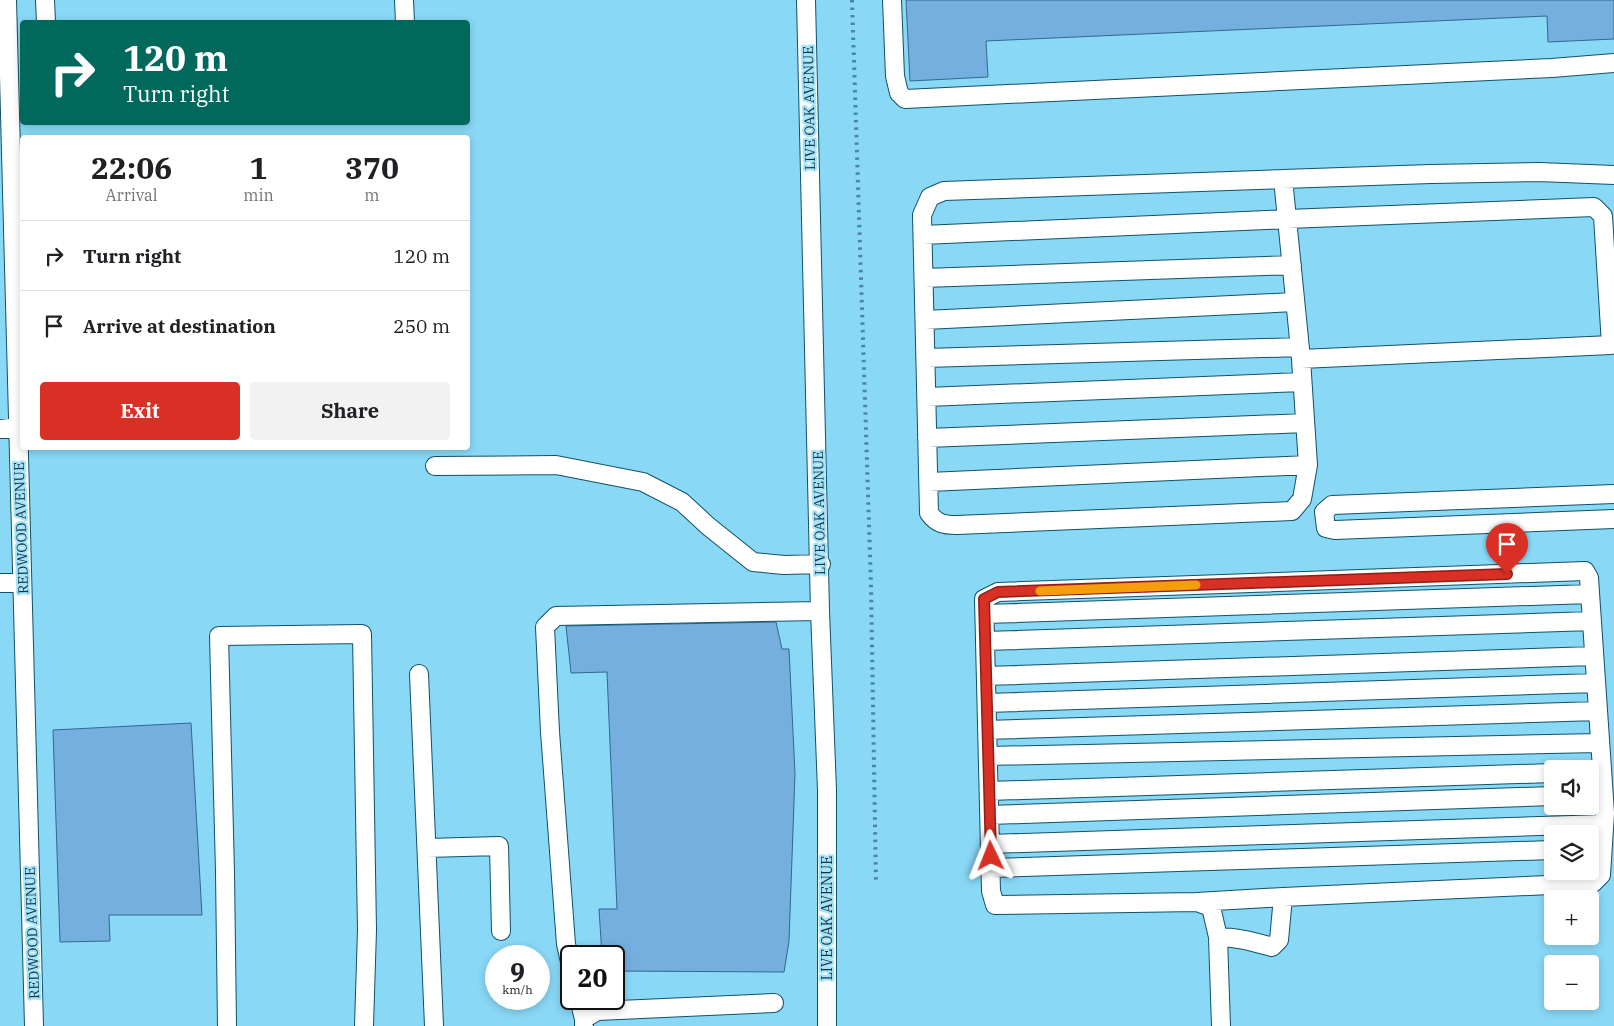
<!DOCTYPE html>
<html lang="en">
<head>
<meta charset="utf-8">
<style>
	:root { --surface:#fff; --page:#f2f2f2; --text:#202124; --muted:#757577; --line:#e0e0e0; --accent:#d93025 }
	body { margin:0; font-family:"IBM Plex Serif",serif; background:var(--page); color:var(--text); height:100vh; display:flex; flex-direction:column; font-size:19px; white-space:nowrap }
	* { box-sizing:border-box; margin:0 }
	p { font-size:16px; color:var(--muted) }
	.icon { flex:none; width:28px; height:28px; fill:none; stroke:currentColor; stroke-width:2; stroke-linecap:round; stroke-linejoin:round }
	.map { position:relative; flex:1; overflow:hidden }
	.details { position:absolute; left:20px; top:135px; width:450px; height:315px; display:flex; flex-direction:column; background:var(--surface); border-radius:5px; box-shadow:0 2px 8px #0003 }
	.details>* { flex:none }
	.banner { position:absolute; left:20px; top:20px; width:450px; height:105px; border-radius:5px; box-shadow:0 2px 8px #0003; background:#00695c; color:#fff; overflow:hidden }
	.tools { position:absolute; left:1544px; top:760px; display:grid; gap:10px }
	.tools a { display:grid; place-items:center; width:55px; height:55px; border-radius:5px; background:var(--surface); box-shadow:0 2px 8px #0003; font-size:25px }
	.speed { position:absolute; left:485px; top:945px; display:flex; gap:10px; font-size:25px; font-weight:700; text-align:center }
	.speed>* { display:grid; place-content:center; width:65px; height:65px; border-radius:50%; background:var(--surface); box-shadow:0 2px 8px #0003; line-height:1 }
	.speed small { font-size:12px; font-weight:400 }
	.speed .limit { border:2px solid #111; border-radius:8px; background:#fff; color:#111 }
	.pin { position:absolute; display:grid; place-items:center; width:42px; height:42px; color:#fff; margin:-51px -21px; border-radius:50% 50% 50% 0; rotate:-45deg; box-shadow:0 0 5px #0007 }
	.pin .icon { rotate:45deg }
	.me { position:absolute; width:55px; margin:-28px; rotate:358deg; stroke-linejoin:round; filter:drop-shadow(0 0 4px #0008) }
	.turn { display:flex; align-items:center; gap:18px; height:105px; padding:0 20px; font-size:22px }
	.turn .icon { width:65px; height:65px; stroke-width:2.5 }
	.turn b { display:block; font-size:35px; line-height:42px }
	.eta { display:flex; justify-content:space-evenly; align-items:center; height:85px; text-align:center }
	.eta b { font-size:30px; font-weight:700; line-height:35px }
	.cta { display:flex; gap:10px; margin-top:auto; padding:10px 20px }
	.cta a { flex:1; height:58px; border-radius:5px; background:var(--accent); color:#fff; font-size:20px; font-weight:700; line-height:58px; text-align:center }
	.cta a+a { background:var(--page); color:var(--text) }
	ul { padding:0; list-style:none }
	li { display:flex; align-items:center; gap:15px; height:70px; padding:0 20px; border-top:1px solid var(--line) }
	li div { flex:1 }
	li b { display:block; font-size:19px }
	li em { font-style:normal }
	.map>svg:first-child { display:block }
	.building { fill:#75afdf; stroke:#316891 }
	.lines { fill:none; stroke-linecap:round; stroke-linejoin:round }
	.minor-casing { stroke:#105267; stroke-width:20 }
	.minor { stroke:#fff; stroke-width:18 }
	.rail { stroke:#4d859a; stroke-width:4; stroke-dasharray:2.5 5; stroke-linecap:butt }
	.route-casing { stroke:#8d1f18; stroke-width:12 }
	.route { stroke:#d93025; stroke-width:9 }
	.slow { stroke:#f59e0b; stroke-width:9 }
	.labels { text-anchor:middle; stroke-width:4.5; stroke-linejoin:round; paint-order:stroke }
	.street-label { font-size:14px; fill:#133540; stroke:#a5e3fb }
</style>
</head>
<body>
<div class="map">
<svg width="1614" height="1026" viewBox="0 0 1614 1026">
	<rect width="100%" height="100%" fill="#89d8f6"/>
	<!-- building -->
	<path class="building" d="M 906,0 L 1614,0 L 1614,39 L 1548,42 L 1547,16 L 986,41 L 988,77 L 910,81 Z
		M 776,622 L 782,649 L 789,649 L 795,774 L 789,941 L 784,972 L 614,971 L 614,956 L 602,956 L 599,909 L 617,909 L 607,672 L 571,673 L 566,626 Z
		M 191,723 L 202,915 L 109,915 L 110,941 L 60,942 L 53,730 Z"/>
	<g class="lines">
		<defs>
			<path id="minor" d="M 7,0 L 34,1026
				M 45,0 L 46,22
				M 404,0 L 405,22
				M 806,0 L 820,611 L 827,790 L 827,1026
				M 892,0 L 895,76 L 899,93 L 905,99 L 1552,68 L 1614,63
				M 1283,179 L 944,191 L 930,197 L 922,215 L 929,513 C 937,524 944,525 957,525 L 1292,511 L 1302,499 L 1308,465 L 1301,359 L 1283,179 L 1431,174 L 1539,172 L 1614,175
				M 923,235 L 1287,219 L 1594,207 L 1603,216 L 1611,345 L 1301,359
				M 924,278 L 1292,265
				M 925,320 L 1295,302
				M 926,358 L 1300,347
				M 927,397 L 1302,382
				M 0,429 L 18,427
				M 927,438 L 1305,423
				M 435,466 L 556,465 L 643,482 L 682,502 L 708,526 L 753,562 L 784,565 L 821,564
				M 929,482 L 1308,465
				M 1614,494 L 1332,505 L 1324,512 L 1326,528 L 1335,530 L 1614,519
				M 0,583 L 22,583
				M 985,614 L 1590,594
				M 985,641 L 1592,621
				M 419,674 L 434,1026
				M 986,676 L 1594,656
				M 987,703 L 1596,683
				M 987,730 L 1598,711
				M 988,756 L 1599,743
				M 989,791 L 1552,773
				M 990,815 L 1552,796
				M 990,844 L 1604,824
				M 427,848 L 499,846 L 501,931
				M 991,868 L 1552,850
				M 1197,902 L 1283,897
				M 1218,937 C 1237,937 1254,942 1272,947 L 1279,940 L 1283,897 L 1593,883 L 1601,875 L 1605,813 L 1589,578 L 1585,571 L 998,592 L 984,599 L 991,891 L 995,905 L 1197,902 L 1211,907 L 1218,937 L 1221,1026
				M 571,966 L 566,944 L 550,732 L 545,627 L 556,616 L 820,611
				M 579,999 L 584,1019
				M 227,1026 L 225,872 L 219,636 L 362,634 L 367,930 L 364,1026
				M 584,1026 L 584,1019 L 597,1011 L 774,1003"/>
		</defs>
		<!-- minor casing -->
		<use href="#minor" class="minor-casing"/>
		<!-- minor -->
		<use href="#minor" class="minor"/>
		<!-- rail -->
		<path class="rail" d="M 852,0 L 871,586 L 876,884"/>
	</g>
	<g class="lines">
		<defs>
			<path id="route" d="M 991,856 L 984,599 L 998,592 L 1507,574"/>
		</defs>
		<!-- route casing -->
		<use href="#route" class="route-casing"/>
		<!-- route -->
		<use href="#route" class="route"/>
		<!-- slow -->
		<path class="slow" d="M 1040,591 L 1196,585"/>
	</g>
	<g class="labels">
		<!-- street labels -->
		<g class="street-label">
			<text transform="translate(809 108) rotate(-91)" y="5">LIVE OAK AVENUE</text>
			<text transform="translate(819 513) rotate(-91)" y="5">LIVE OAK AVENUE</text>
			<text transform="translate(21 528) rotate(-92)" y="5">REDWOOD AVENUE</text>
			<text transform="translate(827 918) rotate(-90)" y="5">LIVE OAK AVENUE</text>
			<text transform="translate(32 933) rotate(-92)" y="5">REDWOOD AVENUE</text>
		</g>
	</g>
</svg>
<div class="tools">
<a><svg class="icon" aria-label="sound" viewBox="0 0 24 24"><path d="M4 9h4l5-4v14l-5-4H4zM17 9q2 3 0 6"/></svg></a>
<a><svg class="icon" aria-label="layers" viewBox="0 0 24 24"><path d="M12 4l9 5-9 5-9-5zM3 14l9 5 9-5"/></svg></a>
<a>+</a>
<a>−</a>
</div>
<div class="speed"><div>9<small>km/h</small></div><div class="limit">20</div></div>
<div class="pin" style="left:1507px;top:574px;background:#d93025"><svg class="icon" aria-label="arrive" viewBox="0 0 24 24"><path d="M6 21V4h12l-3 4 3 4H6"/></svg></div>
<svg class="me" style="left:991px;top:856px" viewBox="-20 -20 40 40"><path d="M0-17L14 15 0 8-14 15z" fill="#d93025" stroke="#fff" stroke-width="4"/></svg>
<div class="banner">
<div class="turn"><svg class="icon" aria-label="right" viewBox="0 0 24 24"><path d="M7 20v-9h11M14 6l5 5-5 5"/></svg><div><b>120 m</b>Turn right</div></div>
</div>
<section class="details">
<div class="eta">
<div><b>22:06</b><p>Arrival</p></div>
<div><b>1</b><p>min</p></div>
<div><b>370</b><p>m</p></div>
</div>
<ul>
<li><svg class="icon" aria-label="right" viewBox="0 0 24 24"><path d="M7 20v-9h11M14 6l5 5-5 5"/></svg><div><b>Turn right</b></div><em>120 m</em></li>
<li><svg class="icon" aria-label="arrive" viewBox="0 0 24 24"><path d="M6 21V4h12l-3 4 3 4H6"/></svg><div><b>Arrive at destination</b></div><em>250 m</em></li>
</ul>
<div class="cta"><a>Exit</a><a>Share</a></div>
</section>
</div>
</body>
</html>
